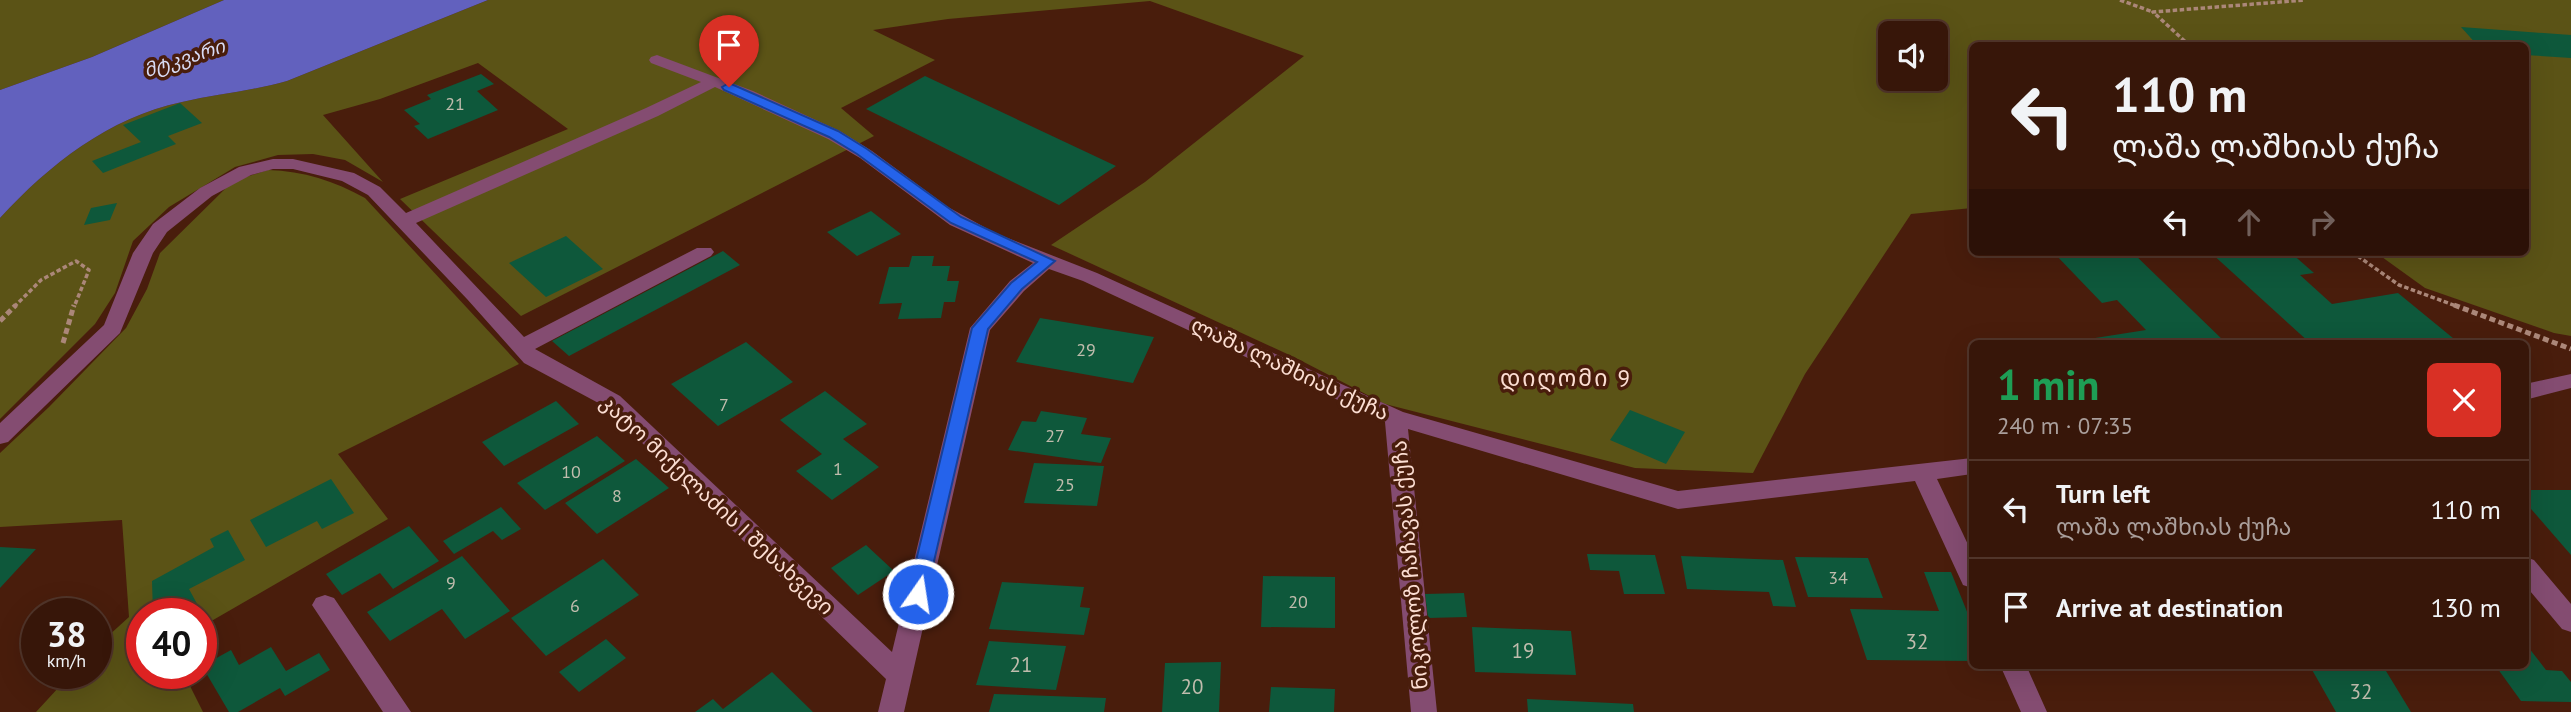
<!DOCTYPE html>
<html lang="en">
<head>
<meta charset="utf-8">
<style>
	:root { --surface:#371609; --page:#3e1f12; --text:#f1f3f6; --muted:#aa9f9c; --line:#51352a }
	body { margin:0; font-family:"PT Sans","Noto Sans Georgian",sans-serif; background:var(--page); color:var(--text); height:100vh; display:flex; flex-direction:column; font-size:26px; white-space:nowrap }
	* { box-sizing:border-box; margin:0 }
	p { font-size:23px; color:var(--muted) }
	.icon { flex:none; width:38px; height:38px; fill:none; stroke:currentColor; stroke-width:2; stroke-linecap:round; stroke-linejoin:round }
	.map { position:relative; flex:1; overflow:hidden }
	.panel { position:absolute; left:1969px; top:340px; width:560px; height:329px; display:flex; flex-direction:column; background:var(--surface); border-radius:10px; box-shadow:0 7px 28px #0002,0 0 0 2px var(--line) }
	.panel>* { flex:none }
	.top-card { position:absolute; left:1969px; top:42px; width:560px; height:214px; border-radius:10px; box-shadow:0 7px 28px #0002,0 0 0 2px var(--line); background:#371609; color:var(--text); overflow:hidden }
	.tools { position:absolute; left:1878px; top:21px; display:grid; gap:14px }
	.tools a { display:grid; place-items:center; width:70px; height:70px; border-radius:10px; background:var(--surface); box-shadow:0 7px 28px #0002,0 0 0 2px var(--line); font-size:35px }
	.speed { position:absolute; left:21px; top:598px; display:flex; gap:14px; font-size:35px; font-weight:700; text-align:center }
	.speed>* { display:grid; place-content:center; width:91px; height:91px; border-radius:50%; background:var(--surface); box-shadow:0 7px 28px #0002,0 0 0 2px var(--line); line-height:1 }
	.speed small { font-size:18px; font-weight:400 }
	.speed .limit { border:10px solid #d22; background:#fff; color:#111 }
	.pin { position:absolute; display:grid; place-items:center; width:60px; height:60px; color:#fff; margin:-72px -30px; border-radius:50% 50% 50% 0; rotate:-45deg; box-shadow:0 0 7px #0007 }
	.pin .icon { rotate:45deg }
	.me { position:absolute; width:77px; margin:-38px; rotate:13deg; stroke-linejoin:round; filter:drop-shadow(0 0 5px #0008) }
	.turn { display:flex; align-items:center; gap:24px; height:147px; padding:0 28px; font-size:32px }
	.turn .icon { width:91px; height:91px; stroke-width:2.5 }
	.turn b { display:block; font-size:49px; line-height:60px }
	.lanes { display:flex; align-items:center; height:66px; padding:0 28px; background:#0003; justify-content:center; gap:35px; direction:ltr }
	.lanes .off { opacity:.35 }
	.round { display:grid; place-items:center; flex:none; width:74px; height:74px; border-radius:10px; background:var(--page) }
	.head { display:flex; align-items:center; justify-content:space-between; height:119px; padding:0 28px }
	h1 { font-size:42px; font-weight:800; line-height:52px; color:#1e9e55 }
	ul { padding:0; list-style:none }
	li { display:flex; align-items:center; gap:21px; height:98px; padding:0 28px; border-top:2px solid var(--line) }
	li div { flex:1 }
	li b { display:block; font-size:26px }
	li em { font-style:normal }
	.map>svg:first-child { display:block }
	.green { fill:#5b5316; fill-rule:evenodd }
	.water { fill:#6261be }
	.building { fill:#0e583b }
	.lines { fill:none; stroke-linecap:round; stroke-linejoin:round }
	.path-far1 { stroke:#ab8779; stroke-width:3.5; stroke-dasharray:4.5 2.5; stroke-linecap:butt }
	.path { stroke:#ab8779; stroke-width:5; stroke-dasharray:6 3.5; stroke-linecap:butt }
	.minor { fill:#844c71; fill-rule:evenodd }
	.route { fill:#2563eb; stroke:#184099; stroke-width:2 }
	.labels { text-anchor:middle; stroke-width:7; stroke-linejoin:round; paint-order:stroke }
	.number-label { font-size:18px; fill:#c0bcad }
	.far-water-label { font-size:19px; font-style:italic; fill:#d8dbf4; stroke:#491d0c }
	.street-label { font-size:21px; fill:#fcded3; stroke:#491d0c }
	.near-number-label { font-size:21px; fill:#c0bcad }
	.neighbourhood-label { font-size:23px; letter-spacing:2px; fill:#fcded3; stroke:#491d0c }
</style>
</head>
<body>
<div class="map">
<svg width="2571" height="712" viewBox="0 0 2571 712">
	<rect width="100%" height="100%" fill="#491d0c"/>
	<!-- green -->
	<path class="green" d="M 0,0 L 224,0 L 92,57 L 0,90 Z
		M 488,0 L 2571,0 L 2571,336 L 2554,333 L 2425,288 L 2375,252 L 2525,252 L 2525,46 L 1972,46 L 1972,208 L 1911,214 L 1805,374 L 1753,473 L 1635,468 L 1385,404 L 1296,358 L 1051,245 L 1145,182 L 1304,56 L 1150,1 L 948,19 L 873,30 L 935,60 L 841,108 L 874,136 L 521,316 L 400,199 L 568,129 L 478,63 L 380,99 L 323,115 L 383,182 L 345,160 L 313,154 L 278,155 L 235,167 L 169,207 L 133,241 L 115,293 L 95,324 L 0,419 L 0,218 C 50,164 108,118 182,102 C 217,94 252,91 287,81 ZM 1890,33 L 1936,33 L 1936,79 L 1890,79 Z
		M 268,170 C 304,171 334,181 365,198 L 519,364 L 338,454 L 388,519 L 201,627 L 201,614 L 142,614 L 142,674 L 184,674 L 203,712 L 36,712 L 71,674 L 96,674 L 96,647 L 129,617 L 122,520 L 0,527 L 0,453 L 49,407 L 126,328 L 147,289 L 160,253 L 228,186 L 246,177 Z"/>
	<!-- water -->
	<path class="water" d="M 224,0 L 488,0 L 287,81 C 252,91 217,94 182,102 C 108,118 50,164 0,218 L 0,90 L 92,57 Z"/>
	<!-- building -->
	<path class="building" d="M 2461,27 L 2571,35 L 2571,58 L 2525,55 L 2525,46 L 2478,46 Z
		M 481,74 L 494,84 L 477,91 L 498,110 L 428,139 L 414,126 L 420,124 L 404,110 L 431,99 L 427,95 Z
		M 925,76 L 1116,166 L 1059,205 L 866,109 Z
		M 180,103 L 202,123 L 168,136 L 176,144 L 103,173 L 92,161 L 141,142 L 123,125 Z
		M 117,203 L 110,220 L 84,225 L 91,208 Z
		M 871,211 L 901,234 L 857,256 L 827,232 Z
		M 566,236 L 603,269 L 546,297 L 509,263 Z
		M 723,251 L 740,265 L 569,356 L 552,341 Z
		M 2053,252 L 2132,252 L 2226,343 L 2078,343 L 2076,341 L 2146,330 L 2117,300 L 2102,303 Z
		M 2210,252 L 2290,252 L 2314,273 L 2300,275 L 2332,304 L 2398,293 L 2459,343 L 2310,343 Z
		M 912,256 L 934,256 L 932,266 L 950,266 L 947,281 L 959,281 L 955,302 L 944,302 L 941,318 L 898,319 L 902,303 L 879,304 L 889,267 L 909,267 Z
		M 1040,318 L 1154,337 L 1133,383 L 1016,362 Z
		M 746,342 L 793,382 L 718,426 L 671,384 Z
		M 825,391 L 867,424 L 843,439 L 879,467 L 832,500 L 796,471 L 822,454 L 780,420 Z
		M 556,401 L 579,424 L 504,466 L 482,442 Z
		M 1630,410 L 1685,432 L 1666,464 L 1610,440 Z
		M 1041,411 L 1087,418 L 1081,434 L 1111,438 L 1101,463 L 1008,450 L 1022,421 L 1036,422 Z
		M 597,436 L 625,461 L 545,510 L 517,483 Z
		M 636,459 L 669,488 L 597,534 L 565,503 Z
		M 1034,463 L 1104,466 L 1097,506 L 1024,503 Z
		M 331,479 L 354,513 L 322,529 L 317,521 L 266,547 L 250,520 Z
		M 2525,490 L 2571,490 L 2571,555 L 2525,502 Z
		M 501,507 L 521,529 L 502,540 L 493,531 L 454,554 L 443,541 Z
		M 409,526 L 439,561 L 393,589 L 380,573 L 342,595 L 326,574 Z
		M 228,530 L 245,560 L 189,589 L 202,613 L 153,614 L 152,581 L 214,547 L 210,539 Z
		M 866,545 L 894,571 L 858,595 L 831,568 Z
		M 0,547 L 36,549 L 0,588 Z
		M 1587,554 L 1655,555 L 1665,594 L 1624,594 L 1619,571 L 1590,570 Z
		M 462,556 L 510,611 L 465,639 L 442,609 L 390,641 L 367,612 Z
		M 1681,556 L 1783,560 L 1796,607 L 1773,606 L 1769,592 L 1687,589 Z
		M 1795,557 L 1868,558 L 1883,598 L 1808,597 Z
		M 603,559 L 639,595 L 546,656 L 511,618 Z
		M 1924,572 L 1951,572 L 1972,624 L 1972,661 L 1867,660 L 1850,609 L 1939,611 Z
		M 1263,576 L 1335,577 L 1335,628 L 1261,627 Z
		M 1002,582 L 1084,587 L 1080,607 L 1090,608 L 1084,635 L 989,629 Z
		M 1464,593 L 1467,617 L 1428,618 L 1425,594 Z
		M 1472,627 L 1571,631 L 1576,675 L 1475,672 Z
		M 606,639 L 626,658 L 579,692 L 559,672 Z
		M 989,641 L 1066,646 L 1056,690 L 976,685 Z
		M 2525,643 L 2546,670 L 2562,671 L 2571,682 L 2571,702 L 2521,701 L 2495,665 L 2525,665 Z
		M 271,647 L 286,671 L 319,653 L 330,670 L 285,696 L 280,688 L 238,712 L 229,712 L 202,666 L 231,650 L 239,665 Z
		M 1221,662 L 1219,712 L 1162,712 L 1165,663 Z
		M 2311,668 L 2386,671 L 2411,712 L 2336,712 Z
		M 772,672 L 813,712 L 695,712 L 713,699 L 723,709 Z
		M 1271,687 L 1335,689 L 1334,712 L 1269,712 Z
		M 994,694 L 1106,698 L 1104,712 L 989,712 Z
		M 1527,699 L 1633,704 L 1634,712 L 1528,712 Z"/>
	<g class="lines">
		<!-- path-far1 -->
		<path class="path-far1" d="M 2120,0 L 2153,12
			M 2190,46 L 2153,12 L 2305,0
			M 2352,252 L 2399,285 L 2459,307
			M 14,307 L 41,280 L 76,261 L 89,270 L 74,307"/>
		<!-- path -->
		<path class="path" d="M 2454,305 L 2571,349
			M 0,321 L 16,305
			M 63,343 L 74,305"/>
		<!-- minor -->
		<path class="minor" d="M 657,55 L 753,91 L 840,131 L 872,151 L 948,207 L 995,233 L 1097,273 L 1403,412 L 1678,491 L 1972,458 L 1972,474 L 1937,479 L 1972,553 L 1972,588 L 1963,585 L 1915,481 L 1678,509 L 1408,429 L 1437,712 L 1411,712 L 1385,422 L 1083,281 L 1049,269 L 1024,291 L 990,330 L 904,712 L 878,712 L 886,679 L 604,406 L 524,363 L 467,299 L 368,195 L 342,181 L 293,169 L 273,169 L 251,175 L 212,196 L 167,232 L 153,253 L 120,333 L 8,442 L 0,444 L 0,423 L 104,325 L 133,253 L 153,224 L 200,188 L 239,167 L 273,159 L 293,159 L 354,173 L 380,187 L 406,213 L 646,108 L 701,82 L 651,63 L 649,60 L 651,57 ZM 715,87 L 828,139 L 860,158 L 950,225 L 1033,263 L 1010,281 L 970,328 L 892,652 L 620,396 L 535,349 L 711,256 L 714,252 L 711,248 L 697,248 L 524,337 L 416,223 L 658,116 Z
			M 2571,374 L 2571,388 L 2525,400 L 2525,384 Z
			M 2525,557 L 2534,560 L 2571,604 L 2571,632 L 2562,629 L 2525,585 Z
			M 325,595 L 334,598 L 411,712 L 383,712 L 312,605 L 316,598 Z
			M 2000,665 L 2026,665 L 2047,712 L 2021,712 Z"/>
	</g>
	<!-- route -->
	<path class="route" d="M 729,83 L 838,131 L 867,149 L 961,217 L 1055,261 L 1022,289 L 988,329 L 925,600 L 918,602 L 911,600 L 908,594 L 972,328 L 1011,283 L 1037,262 L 951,223 L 857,154 L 829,137 L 724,90 L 722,87 Z"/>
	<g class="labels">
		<!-- number labels -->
		<g class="number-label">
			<text x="455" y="110">21</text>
			<text x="1086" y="356">29</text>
			<text x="724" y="411">7</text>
			<text x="1055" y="442">27</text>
			<text x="838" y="475">1</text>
			<text x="571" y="478">10</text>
			<text x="1065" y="491">25</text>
			<text x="617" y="502">8</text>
			<text x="1838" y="584">34</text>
			<text x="451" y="589">9</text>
			<text x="1298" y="608">20</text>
			<text x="575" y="612">6</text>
		</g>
		<!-- far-water labels -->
		<g class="far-water-label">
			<text transform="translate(184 58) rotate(-18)" y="7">მტკვარი</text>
		</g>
		<!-- street labels -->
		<g class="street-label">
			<text transform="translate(1290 369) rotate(25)" y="7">ლაშა ლაშხიას ქუჩა</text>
			<text transform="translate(717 505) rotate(43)" y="7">კატო მიქელაძის I შესახვევი</text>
			<text transform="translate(1410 565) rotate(-95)" y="7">ნიკოლოზ ჩაჩავას ქუჩა</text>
		</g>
		<!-- near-number labels -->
		<g class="near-number-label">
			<text x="1917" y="649">32</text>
			<text x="1523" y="658">19</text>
			<text x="1021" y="672">21</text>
			<text x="1192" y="694">20</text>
			<text x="2361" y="699">32</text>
		</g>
		<!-- neighbourhood labels -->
		<g class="neighbourhood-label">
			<text x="1566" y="386">დიღომი 9</text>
		</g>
	</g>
</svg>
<div class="tools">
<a><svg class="icon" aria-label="sound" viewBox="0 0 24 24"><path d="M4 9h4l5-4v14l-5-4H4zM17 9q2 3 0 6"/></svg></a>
</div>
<div class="speed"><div>38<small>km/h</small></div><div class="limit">40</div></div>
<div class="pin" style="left:729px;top:87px;background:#d93025"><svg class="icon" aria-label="arrive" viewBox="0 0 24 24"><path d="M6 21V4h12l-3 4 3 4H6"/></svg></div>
<svg class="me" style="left:918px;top:594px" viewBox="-20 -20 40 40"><circle r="17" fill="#2563eb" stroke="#fff" stroke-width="3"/><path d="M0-11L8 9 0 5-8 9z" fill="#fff"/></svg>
<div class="top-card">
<div class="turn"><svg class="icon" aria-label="left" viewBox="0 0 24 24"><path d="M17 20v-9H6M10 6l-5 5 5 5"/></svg><div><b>110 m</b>ლაშა ლაშხიას ქუჩა</div></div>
<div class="lanes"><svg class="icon" aria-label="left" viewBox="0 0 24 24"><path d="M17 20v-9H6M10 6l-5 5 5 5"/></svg><svg class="icon off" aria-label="ahead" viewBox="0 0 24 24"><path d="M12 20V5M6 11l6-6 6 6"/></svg><svg class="icon off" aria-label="right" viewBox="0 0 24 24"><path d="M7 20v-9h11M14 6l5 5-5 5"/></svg></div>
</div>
<section class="panel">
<div class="head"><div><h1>1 min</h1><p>240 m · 07:35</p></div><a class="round" style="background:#d93025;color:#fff"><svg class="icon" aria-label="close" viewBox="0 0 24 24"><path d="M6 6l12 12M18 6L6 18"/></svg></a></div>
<ul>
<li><svg class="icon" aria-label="left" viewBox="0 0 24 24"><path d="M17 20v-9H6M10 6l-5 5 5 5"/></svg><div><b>Turn left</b><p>ლაშა ლაშხიას ქუჩა</p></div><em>110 m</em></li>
<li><svg class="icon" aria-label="arrive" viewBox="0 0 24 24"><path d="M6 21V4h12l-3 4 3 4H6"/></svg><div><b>Arrive at destination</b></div><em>130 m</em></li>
</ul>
</section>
</div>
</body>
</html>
